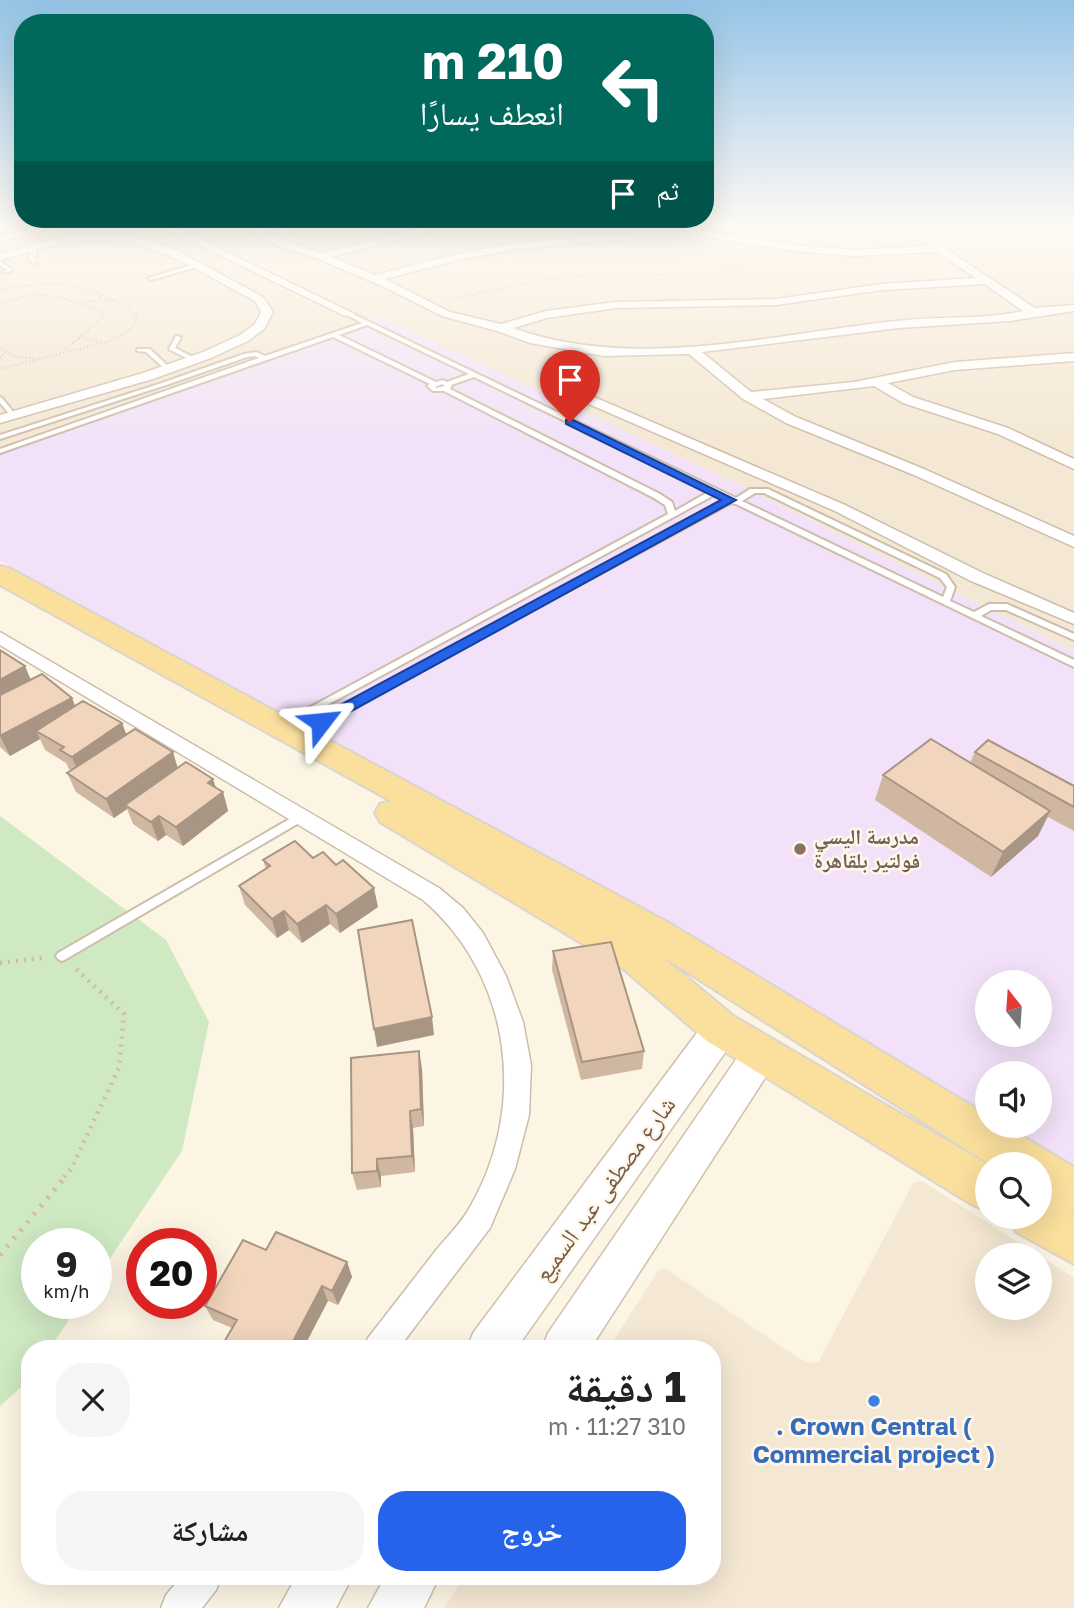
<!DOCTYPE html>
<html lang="ar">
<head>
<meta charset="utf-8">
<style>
	:root { --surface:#fff; --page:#f6f6f6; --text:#222; --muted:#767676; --accent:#2563eb }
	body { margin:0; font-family:"Golos Text","Noto Naskh Arabic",sans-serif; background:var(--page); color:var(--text); direction:rtl; height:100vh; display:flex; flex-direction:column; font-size:26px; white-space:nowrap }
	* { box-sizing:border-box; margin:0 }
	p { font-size:23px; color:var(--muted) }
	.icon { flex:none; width:38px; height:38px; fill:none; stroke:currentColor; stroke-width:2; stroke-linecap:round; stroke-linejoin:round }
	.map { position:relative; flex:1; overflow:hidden; direction:ltr }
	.details { position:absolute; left:21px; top:1340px; width:700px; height:245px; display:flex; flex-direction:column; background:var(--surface); border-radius:28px; box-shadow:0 7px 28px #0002; direction:rtl }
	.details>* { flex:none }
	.guide { position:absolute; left:14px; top:14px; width:700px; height:214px; border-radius:28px; box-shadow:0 7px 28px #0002; direction:rtl; background:#00695c; color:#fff; overflow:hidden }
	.needle { width:46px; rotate:343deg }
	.controls { position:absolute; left:975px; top:970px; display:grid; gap:14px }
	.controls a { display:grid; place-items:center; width:77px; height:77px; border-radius:50%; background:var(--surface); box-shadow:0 7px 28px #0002; font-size:35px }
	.speed { position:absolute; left:21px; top:1228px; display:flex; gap:14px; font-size:35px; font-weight:700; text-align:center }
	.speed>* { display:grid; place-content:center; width:91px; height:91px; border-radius:50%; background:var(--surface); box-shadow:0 7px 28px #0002; line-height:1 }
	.speed small { font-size:18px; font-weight:400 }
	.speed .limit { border:10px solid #d22; background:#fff; color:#111 }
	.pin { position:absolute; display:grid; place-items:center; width:60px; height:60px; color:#fff; margin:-72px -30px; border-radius:50% 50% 50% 0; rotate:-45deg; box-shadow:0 0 7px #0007 }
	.pin .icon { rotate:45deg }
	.me { position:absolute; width:77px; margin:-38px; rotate:61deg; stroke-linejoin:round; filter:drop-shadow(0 0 5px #0008) }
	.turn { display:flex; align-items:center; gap:24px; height:147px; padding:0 35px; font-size:32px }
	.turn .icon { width:91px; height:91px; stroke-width:2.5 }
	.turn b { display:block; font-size:49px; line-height:60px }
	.then { display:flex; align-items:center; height:66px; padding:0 35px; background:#0003; gap:14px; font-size:26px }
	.round { display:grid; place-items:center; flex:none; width:74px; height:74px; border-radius:28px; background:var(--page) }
	.summary { display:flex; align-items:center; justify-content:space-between; height:119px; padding:0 35px }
	h1 { font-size:42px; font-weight:700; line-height:52px }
	.action { display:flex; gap:14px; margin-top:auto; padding:14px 35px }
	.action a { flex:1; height:80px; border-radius:28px; background:var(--accent); color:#fff; font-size:28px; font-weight:700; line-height:80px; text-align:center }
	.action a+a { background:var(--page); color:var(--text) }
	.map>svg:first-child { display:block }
	.residential { fill:#f4e7d3 }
	.education { fill:#f2e1f8; fill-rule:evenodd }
	.green { fill:#cfe9c3 }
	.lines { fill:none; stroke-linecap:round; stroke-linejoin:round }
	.lane-casing { stroke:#cdbdab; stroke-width:4 }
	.street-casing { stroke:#cdbdab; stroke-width:3 }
	.secondary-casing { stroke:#d2bfab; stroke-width:3 }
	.primary-casing { stroke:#dbd5d0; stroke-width:4 }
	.path-far2 { stroke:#d6b99f; stroke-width:2; stroke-dasharray:1 2.5; stroke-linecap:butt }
	.path-far1 { stroke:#d6b99f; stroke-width:4.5; stroke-dasharray:2 6; stroke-linecap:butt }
	.path { stroke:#d6b99f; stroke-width:5; stroke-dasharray:2.5 8; stroke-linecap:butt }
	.lane { fill:#fff; fill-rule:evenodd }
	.street { fill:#fff; fill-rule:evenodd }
	.secondary { fill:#fff; fill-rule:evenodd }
	.primary { fill:#fadf9d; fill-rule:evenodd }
	.wall { fill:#cfb7a2 }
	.shaded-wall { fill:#a99584 }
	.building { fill:#f1d5bc; stroke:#a99584; stroke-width:2 }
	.route { fill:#2563eb; stroke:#184099; stroke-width:2 }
	.education-dot { fill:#8d6e63; stroke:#fff8ea; stroke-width:2.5 }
	.shop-dot { fill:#3f7fe0; stroke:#fff8ea; stroke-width:2.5 }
	.labels { text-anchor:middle; stroke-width:5; stroke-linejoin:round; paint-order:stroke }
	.education-label { font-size:21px; font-weight:bold; fill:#785e54; stroke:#fff8ea; text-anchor:start }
	.near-street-label { font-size:24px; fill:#745c4a; stroke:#fff8ea }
	.near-shop-label { font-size:24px; font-weight:bold; fill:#366cbe; stroke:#fff8ea }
</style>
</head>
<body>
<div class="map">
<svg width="1074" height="1608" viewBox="0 0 1074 1608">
	<rect width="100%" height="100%" fill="#fcf5e4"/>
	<!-- residential -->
	<path class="residential" d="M 0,227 L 1074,227 L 1074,651 L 733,482 L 378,315 L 0,448 Z
		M 922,1181 L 1038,1255 L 987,1255 L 987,1307 L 1040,1307 L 1040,1256 L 1074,1278 L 1074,1608 L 444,1608 L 464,1577 L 712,1577 L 712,1349 L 608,1349 L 655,1276 L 659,1270 L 666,1269 L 800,1359 L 810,1363 L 819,1361 L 910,1189 L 914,1183 Z"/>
	<!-- education -->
	<path class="education" d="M 378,315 L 733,482 L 1074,651 L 1074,1170 L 1002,1125 L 1040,1125 L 1040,1073 L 987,1073 L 987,1116 L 805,1005 L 287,716 L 0,561 L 0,448 ZM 987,982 L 1040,982 L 1040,1034 L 987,1034 Z"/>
	<!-- green -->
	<path class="green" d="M 0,816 L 166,940 L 209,1022 L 182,1151 L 96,1279 L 96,1244 L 37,1244 L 37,1304 L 80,1304 L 49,1349 L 30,1349 L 30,1379 L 0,1406 Z"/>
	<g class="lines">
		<defs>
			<path id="lane" d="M 29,246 L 37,251 L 34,259 L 37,263 L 33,263 L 28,259 L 31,252 L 26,248 Z
				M 0,261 L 12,269 L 12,271 L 3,273 L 3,271 L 6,270 L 0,265 Z
				M 195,264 L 197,267 L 151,280 L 148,278 Z
				M 347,313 L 351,313 L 736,498 L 750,489 L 768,489 L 946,574 L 955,587 L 950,601 L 974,612 L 989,604 L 1007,604 L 1074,634 L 1074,640 L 1006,610 L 991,610 L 981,616 L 1074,660 L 1074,667 L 736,504 L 731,503 L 300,736 L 294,736 L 292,734 L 294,732 L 726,499 L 716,494 L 285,728 L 279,728 L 277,726 L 279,724 L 668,514 L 665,505 L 654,498 L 444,391 L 433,391 L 427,386 L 430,384 L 333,337 L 0,453 L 0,449 L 259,358 L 255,356 L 247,357 L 166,385 L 0,439 L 0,435 L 162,383 L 244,354 L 256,352 L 265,356 L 362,323 L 347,315 ZM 367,325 L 469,374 L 447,382 L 443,380 L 436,382 L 339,335 ZM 474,377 L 710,491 L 675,511 L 672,502 L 660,494 L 450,389 L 452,386 L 451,385 ZM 442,384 L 445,386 L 436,388 L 435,387 ZM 755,493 L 764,493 L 940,578 L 947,587 L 943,597 L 742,501 Z
				M 176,336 L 181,337 L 175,348 L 197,359 L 197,361 L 193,361 L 170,350 L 169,349 Z
				M 137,349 L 150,349 L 171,369 L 166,370 L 146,352 L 137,351 Z
				M 0,397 L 2,398 L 15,414 L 15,416 L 11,416 L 0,403 Z
				M 300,813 L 305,817 L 304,820 L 66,959 L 62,961 L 58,959 L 56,956 L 58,953 Z"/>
			<path id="street" d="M 43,227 L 61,227 L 0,242 L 0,236 Z
				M 162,227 L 175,227 L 355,314 L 345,316 Z
				M 243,227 L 255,227 L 268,233 L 291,227 L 306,227 L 276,237 L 320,253 L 428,227 L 444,227 L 331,257 L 375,275 L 457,254 L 515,243 L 645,232 L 712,232 L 793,245 L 853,250 L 929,246 L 902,227 L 913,227 L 1035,308 L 1074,305 L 1074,311 L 1010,321 L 899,328 L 702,352 L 751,392 L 854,382 L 955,362 L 1074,353 L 1074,361 L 955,370 L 888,383 L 913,397 L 1008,428 L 1074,459 L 1074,469 L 998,434 L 903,403 L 874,386 L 763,399 L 796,417 L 924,469 L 1074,536 L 1074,547 L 914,475 L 786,423 L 743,399 L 689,354 L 604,356 L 530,343 L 497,331 L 442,316 L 380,285 L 316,258 L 278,246 ZM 645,238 L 712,238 L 793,251 L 853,256 L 937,252 L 976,278 L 882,284 L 776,299 L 616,302 L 546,311 L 501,324 L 450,312 L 385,279 L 458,260 L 515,249 ZM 985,284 L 1023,311 C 982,320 938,316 896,321 C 772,334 634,372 513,328 L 547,318 L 616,308 L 776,305 L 882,290 Z
				M 112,233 L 152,241 L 180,252 L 263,297 L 273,312 L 264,329 L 248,341 L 211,358 L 153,379 L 0,423 L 0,415 L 143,373 L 203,352 L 240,335 L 255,324 L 261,312 L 255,301 C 194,270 146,231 74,241 C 48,245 25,254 0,260 L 0,254 C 37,243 73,233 112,233 Z
				M 587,394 L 845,505 L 983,573 L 1074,613 L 1074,624 L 971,581 L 835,511 L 582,401 L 580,398 Z
				M 0,632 L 439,888 L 463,908 L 483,933 L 506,976 L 523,1022 L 531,1065 L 529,1115 L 515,1169 L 490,1228 L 398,1349 L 363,1349 L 368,1338 C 391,1308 414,1279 437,1249 C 448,1236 462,1222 470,1207 C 528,1107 512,976 423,900 L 0,645 Z
				M 181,1577 L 221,1577 L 216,1590 L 202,1608 L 161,1608 L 166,1595 Z"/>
			<path id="secondary" d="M 721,1014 L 734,1018 L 739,1029 L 734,1040 L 516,1349 L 467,1349 L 473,1333 L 708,1018 Z
				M 761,1037 L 774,1042 L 779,1053 L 774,1064 L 590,1349 L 542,1349 L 548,1333 L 748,1042 Z
				M 296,1577 L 352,1577 L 336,1608 L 279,1608 Z
				M 385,1577 L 439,1577 L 424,1608 L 368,1608 Z"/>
			<path id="primary" d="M 0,566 L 9,568 L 669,923 L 987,1115 L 987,1125 L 1004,1125 L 1074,1167 L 1074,1214 L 1066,1211 L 1074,1215 L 1074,1264 L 1016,1232 L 1009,1216 L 1040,1216 L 1040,1197 L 1044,1199 L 1040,1196 L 1040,1164 L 989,1164 L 660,955 L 735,1017 L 987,1164 L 987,1211 L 971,1204 L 707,1041 L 621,967 L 380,822 L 375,813 L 380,804 L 391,801 L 0,585 Z"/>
		</defs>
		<!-- lane casing -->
		<use href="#lane" class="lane-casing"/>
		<!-- street casing -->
		<use href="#street" class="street-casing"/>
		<!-- secondary casing -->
		<use href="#secondary" class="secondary-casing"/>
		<!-- primary casing -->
		<use href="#primary" class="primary-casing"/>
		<!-- path-far2 -->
		<path class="path-far2" d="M 0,290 C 40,281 72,281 110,298 C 121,303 131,307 137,317 L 132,328 L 110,341 L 0,369
			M 100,293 L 100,299 L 115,301
			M 452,300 C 503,287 554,276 606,274 C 654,272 700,281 746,266
			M 85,303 L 100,299
			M 0,306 C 38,285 64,299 102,311 L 102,317 L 65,350
			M 79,338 L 101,342
			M 0,348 L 14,356 L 34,359
			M 0,358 L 5,352"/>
		<!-- path-far1 -->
		<path class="path-far1" d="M 0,963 L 47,957
			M 64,1177 L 71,1169 L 119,1068 L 124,1014 L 72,965"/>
		<!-- path -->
		<path class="path" d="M 0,1255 L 66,1176"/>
		<!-- lane -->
		<use href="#lane" class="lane"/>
		<!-- street -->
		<use href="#street" class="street"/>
		<!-- secondary -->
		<use href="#secondary" class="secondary"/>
		<!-- primary -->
		<use href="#primary" class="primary"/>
	</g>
	<!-- wall -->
	<path class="wall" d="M 0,650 L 31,679 L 75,706 L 122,723 L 126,734 L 178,768 L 213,779 L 216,788 L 223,792 L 228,811 L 183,846 L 166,835 L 158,841 L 133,824 L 127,809 L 114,818 L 76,792 L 67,773 L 71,770 L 69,769 L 66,763 L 45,750 L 40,739 L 10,756 L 0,747 Z
		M 975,752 L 1074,786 L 1074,831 L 1048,817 L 1038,836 L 991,877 L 875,800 L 883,775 L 970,763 Z
		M 313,858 L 378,907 L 340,933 L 330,924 L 302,943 L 289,930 L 277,938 L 245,905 L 239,886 L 266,869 L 263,860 Z
		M 553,951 L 644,1051 L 642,1069 L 581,1080 L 552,970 Z
		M 422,1069 L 424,1126 L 413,1128 L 415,1172 L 381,1176 L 381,1187 L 357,1190 L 352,1173 Z
		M 266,1250 L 347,1262 L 352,1277 L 338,1305 L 328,1301 L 232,1328 L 213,1320 L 205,1306 Z"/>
	<!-- shaded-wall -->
	<path class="shaded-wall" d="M 25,666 L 33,685 L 0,704 L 0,680 Z
		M 72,698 L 80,718 L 36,731 L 40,739 L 10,756 L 0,736 Z
		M 122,723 L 129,742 L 80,776 L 72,757 Z
		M 173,752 L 179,772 L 125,805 L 127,809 L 114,818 L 106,799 Z
		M 213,779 L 218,796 L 223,792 L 228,811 L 183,846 L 176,827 L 208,783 Z
		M 1050,811 L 1038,836 L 991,877 L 1003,852 Z
		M 159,816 L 166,835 L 158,841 L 151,822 Z
		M 374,888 L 378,907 L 340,933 L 336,914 Z
		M 326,905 L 330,924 L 302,943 L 297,924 Z
		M 284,911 L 289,930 L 277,938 L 272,919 Z
		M 432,1017 L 434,1035 L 377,1047 L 374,1029 Z
		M 419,1051 L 422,1069 L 424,1126 L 421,1109 Z
		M 410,1111 L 413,1128 L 415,1172 L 412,1156 Z
		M 377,1159 L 381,1176 L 381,1187 L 377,1171 Z
		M 347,1262 L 352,1277 L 338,1305 L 332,1291 Z
		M 322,1286 L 328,1301 L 303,1349 L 289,1349 Z"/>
	<!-- building -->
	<path class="building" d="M 0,650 L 25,666 L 0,680 Z
		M 42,674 L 72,698 L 0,736 L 0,695 Z
		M 83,701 L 122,723 L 72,757 L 60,750 L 64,747 L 36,731 Z
		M 135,729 L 173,752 L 106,799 L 67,773 Z
		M 931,739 L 1050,811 L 1003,852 L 883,775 Z
		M 988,740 L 1074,786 L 1074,807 L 975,752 Z
		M 186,762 L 213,779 L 208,783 L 223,792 L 176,827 L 159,816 L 151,822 L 125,805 Z
		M 295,841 L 313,858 L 323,852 L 336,865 L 343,860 L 374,888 L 336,914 L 326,905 L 297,924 L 284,911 L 272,919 L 239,886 L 270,866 L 263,860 Z
		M 412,920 L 432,1017 L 374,1029 L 358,930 Z
		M 611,942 L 644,1051 L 582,1062 L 553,951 Z
		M 419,1051 L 421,1109 L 410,1111 L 412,1156 L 377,1159 L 377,1171 L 352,1173 L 351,1058 Z
		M 276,1232 L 347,1262 L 332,1291 L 322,1286 L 289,1349 L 220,1349 L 237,1320 L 205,1306 L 243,1240 L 266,1250 Z"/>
	<!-- sky -->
	<linearGradient id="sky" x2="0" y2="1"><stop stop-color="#95c4e7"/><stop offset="0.5" stop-color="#fefaf3"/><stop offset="1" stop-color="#fefaf3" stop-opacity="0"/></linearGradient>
	<rect width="1074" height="452" fill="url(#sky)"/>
	<!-- route -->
	<path class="route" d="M 566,420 L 573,420 L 736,500 L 326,725 L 316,725 L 313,722 L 316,718 L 721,500 L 566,424 Z"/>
	<!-- markers -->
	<circle class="education-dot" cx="800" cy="849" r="7"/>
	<circle class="shop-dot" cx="874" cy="1401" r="7"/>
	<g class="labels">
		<!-- education labels -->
		<g class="education-label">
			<text x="814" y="844">مدرسة اليسي<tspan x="814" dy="24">فولتير بلقاهرة</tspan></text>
		</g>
		<!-- near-street labels -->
		<g class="near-street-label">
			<text transform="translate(605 1189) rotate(-54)" y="8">شارع مصطفى عبد السميع</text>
		</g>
		<!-- near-shop labels -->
		<g class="near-shop-label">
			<text x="874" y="1435">. Crown Central (<tspan x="874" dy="28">Commercial project )</tspan></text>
		</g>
	</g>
</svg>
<div class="controls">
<a><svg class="needle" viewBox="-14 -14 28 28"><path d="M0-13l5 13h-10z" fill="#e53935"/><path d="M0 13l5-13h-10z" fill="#767676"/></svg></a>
<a><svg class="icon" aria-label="sound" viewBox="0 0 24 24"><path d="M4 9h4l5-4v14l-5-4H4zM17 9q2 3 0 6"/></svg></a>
<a><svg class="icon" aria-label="search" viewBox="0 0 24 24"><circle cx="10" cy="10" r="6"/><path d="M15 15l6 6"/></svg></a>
<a><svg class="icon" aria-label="layers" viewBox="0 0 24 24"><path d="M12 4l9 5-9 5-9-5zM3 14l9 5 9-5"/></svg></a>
</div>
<div class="speed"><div>9<small>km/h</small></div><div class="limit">20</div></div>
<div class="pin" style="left:570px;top:422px;background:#d93025"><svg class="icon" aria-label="arrive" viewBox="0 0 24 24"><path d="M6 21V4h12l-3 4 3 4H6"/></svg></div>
<svg class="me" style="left:321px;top:722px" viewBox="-20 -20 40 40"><path d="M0-17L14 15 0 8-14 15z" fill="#2563eb" stroke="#fff" stroke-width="4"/></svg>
<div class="guide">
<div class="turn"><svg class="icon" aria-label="left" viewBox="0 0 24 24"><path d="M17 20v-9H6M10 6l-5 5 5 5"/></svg><div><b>210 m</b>انعطف يسارًا</div></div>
<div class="then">ثم<svg class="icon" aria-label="arrive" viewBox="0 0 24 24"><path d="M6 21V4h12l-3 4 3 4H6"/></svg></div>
</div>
<section class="details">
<div class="summary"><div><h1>1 دقيقة</h1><p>310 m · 11:27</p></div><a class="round"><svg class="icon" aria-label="close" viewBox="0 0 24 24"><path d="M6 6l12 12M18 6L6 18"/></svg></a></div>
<div class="action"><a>خروج</a><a>مشاركة</a></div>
</section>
</div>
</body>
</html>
